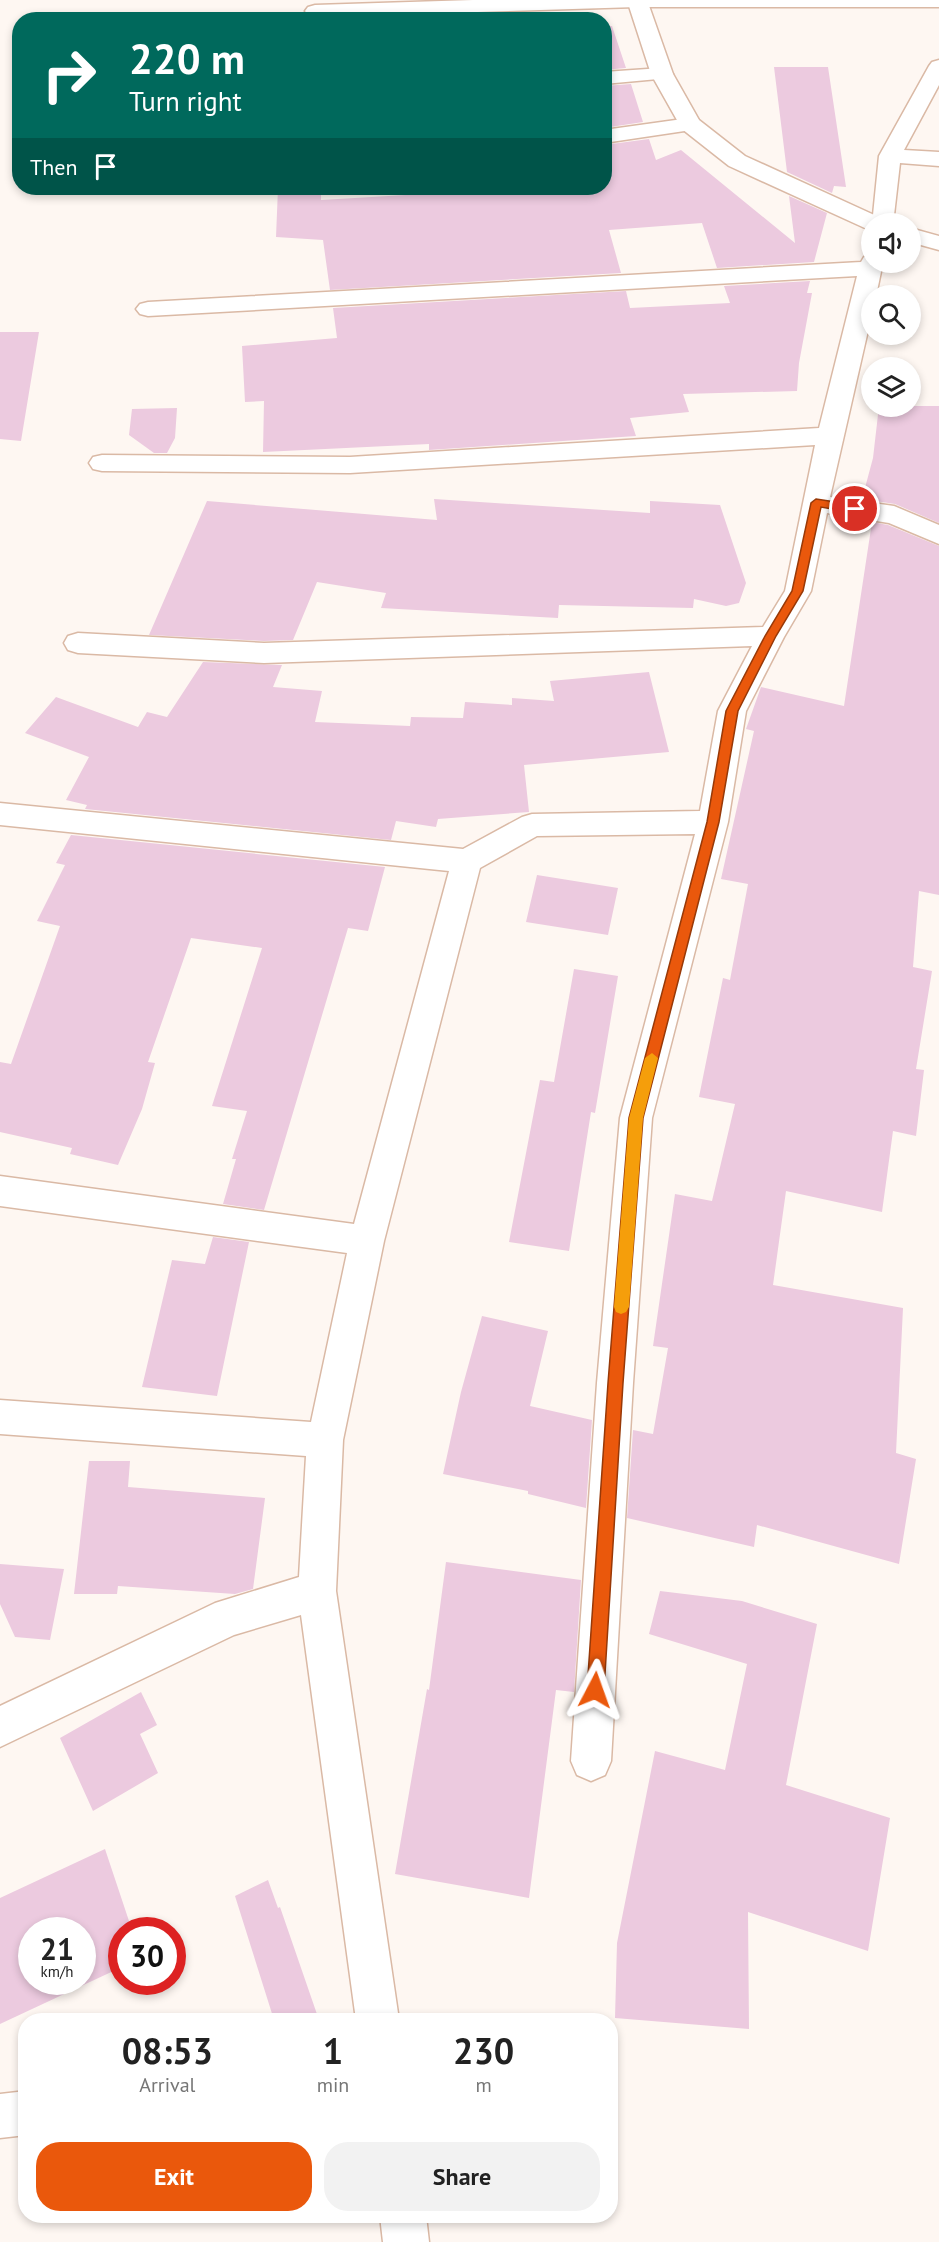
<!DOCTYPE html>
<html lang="en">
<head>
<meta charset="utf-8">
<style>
	:root { --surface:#fff; --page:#f2f2f2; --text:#222; --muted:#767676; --accent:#ea580c }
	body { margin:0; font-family:"PT Sans",sans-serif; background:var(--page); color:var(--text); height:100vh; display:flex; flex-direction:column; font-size:22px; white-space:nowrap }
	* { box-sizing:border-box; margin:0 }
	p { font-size:20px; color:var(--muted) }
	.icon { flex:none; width:33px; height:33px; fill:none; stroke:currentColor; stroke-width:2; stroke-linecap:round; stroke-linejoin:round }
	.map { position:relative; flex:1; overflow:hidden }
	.panel { position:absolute; left:18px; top:2013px; width:600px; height:210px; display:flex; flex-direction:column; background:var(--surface); border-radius:24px; box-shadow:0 3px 9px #0003 }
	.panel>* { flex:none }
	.hud { position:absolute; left:12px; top:12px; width:600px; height:183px; border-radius:24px; box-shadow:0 3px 9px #0003; background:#00695c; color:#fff; overflow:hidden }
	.fabs { position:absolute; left:861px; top:213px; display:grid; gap:12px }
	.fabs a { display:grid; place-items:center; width:60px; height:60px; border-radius:50%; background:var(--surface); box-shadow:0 3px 9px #0003; font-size:30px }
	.speed { position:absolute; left:18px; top:1917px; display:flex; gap:12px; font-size:30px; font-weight:700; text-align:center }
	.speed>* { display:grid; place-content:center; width:78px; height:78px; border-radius:50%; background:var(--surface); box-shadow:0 3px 9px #0003; line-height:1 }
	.speed small { font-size:15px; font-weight:400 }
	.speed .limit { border:9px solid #d22; background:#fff; color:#111 }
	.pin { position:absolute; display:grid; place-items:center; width:51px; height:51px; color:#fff; margin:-26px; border:3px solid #fff; border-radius:50%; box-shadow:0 2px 6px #0007 }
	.me { position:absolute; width:66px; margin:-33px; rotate:4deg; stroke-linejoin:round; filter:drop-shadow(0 0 4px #0008) }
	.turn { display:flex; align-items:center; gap:21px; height:126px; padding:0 18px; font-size:27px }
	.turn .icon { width:78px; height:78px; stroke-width:2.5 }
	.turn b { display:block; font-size:42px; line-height:51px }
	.then { display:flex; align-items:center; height:57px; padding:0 18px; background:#0003; gap:12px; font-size:22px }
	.eta { display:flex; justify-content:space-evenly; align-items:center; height:102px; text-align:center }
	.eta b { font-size:36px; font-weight:700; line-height:42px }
	.cta { display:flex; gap:12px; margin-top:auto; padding:12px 18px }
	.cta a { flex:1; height:69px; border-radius:24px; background:var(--accent); color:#fff; font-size:24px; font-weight:700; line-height:69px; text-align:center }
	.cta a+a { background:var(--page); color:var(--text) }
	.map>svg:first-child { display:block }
	.building { fill:#eccadf; fill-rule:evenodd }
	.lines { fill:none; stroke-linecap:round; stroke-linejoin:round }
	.street-casing { stroke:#dab9a5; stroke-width:3 }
	.secondary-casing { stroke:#dab9a5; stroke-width:3 }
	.street { fill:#fff; fill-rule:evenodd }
	.secondary { fill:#fff; fill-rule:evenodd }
	.route { fill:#ea580c; stroke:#983908; stroke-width:1.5 }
	.slow { fill:#f59e0b }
</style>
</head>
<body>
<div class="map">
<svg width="939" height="2242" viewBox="0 0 939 2242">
	<rect width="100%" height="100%" fill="#fef7f2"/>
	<!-- building -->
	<path class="building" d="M 612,26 L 626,68 L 604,70 L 604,27 Z
		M 774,67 L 828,67 L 846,187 L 834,186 L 832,193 L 787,172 Z
		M 631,84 L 643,122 L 604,128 L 604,86 Z
		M 649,139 L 656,160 L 681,150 L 795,243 L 789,196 L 827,213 L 814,262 L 717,268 L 702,223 L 609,230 L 621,273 L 330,290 L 323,240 L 276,237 L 278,188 L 321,188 L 321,200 L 422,194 L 421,188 L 604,188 L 604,145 Z
		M 810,281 L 807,293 L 812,293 L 799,363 L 797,391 L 683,394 L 689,412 L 630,418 L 636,436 L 429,450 L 429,444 L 263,452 L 264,401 L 245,402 L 242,346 L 337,338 L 333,308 L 626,291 L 630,308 L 730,303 L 724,286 Z
		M 0,332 L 39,332 L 21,441 L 0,439 Z
		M 879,406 L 939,406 L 939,523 L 895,504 L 862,499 L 873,458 Z
		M 177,408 L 175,438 L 167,453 L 154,453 L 129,435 L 132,409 Z
		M 434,499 L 650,513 L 650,501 L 720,505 L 746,583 L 739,603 L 726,606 L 694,599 L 693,608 L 559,605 L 558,618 L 381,608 L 386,593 L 317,582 L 293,640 L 264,641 L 149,635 L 207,501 L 437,520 Z
		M 872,522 L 888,525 L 939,546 L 939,895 L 919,891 L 913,967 L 932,971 L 916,1069 L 924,1070 L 916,1136 L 893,1131 L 882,1212 L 786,1191 L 773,1285 L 903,1308 L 896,1453 L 916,1459 L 899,1564 L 757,1525 L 754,1547 L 627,1518 L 633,1430 L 653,1434 L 668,1348 L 653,1346 L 675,1194 L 712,1201 L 735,1104 L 699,1097 L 723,978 L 730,980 L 748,884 L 721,879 L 754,731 L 746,729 L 761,687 L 844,706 Z
		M 203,662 L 282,665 L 273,687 L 322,691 L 315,722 L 410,726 L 411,717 L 463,718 L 465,702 L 512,705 L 512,698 L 554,701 L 550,681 L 649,672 L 669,752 L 524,765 L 529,812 L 438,819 L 436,827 L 396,821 L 391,840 L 85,809 L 87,805 L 66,800 L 89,757 L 25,733 L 56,697 L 138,727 L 147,712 L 167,717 Z
		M 71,835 L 385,867 L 368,931 L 348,928 L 264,1210 L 223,1204 L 236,1159 L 232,1159 L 247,1111 L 212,1106 L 262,948 L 191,938 L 148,1062 L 155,1063 L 142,1109 L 118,1165 L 70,1154 L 72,1148 L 0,1132 L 0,1062 L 11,1064 L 60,926 L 37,921 L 65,865 L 56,863 Z
		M 537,875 L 618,888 L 608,935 L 526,922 Z
		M 574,969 L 618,976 L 595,1113 L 591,1112 L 569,1251 L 509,1242 L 540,1080 L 554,1082 Z
		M 213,1237 L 249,1242 L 217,1396 L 142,1387 L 172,1260 L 205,1264 Z
		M 482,1316 L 548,1331 L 530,1406 L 592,1420 L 586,1508 L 528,1494 L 528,1491 L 443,1474 L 461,1392 Z
		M 89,1461 L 130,1461 L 128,1487 L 265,1498 L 253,1589 L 235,1594 L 118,1586 L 117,1594 L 74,1594 Z
		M 446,1562 L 581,1580 L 574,1692 L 556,1690 L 529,1898 L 395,1874 L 427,1689 L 429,1690 Z
		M 0,1564 L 64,1569 L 50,1640 L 15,1637 L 0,1604 Z
		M 660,1591 L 742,1601 L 817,1624 L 786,1785 L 890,1818 L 868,1951 L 748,1912 L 749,2029 L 615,2018 L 617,1943 L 655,1751 L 725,1770 L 747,1664 L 649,1634 Z
		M 141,1692 L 157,1725 L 140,1734 L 158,1773 L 93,1811 L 60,1738 Z
		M 105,1849 L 132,1930 L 122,1930 L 122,1967 L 0,2024 L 0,1898 ZM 32,1930 L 82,1930 L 82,1982 L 32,1982 Z
		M 268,1880 L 278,1908 L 280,1907 L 319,2020 L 274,2020 L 235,1896 Z"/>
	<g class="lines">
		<defs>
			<path id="street" d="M 473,0 L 939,0 L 939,7 L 637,7 L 315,17 L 308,15 L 305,11 L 308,7 L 315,5 Z
				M 939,60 L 939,85 L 904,150 L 939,152 L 939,166 L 900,163 L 893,224 L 872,225 L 879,156 L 929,66 L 932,62 Z
				M 662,68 L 669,70 L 673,74 L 669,78 L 604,84 L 604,72 Z
				M 690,118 L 698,119 L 701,124 L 698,129 L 604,143 L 604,130 Z
				M 872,255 L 872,262 L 883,262 L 876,296 L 872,296 L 872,313 L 830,497 L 894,506 L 939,525 L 939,544 L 889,523 L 827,513 L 811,591 L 784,637 L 746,711 L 728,822 L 652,1118 L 633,1383 L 611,1761 L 605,1775 L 591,1781 L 577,1775 L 571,1761 L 597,1383 L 620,1118 L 695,834 L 537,836 L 480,868 L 384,1241 L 343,1440 L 336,1591 L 399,2020 L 356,2020 L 301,1615 L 234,1635 L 0,1747 L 0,1706 L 215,1603 L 299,1577 L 306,1456 L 0,1434 L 0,1400 L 311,1422 L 347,1253 L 0,1206 L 0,1176 L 354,1224 L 449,871 L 0,825 L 0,803 L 463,849 L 522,817 L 532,814 L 700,811 L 718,711 L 752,646 L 264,663 L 78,653 L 68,650 L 64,643 L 68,636 L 78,633 L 264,643 L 763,627 L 785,591 L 815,445 L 350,473 L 102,471 L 93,469 L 89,463 L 93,457 L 102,455 L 350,457 L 819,428 L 857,276 L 148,316 L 140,314 L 136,309 L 140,304 L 148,302 L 861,262 L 864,257 Z
				M 26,2091 L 26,2135 L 0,2138 L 0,2094 Z
				M 380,2216 L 426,2216 L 429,2242 L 383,2242 Z"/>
			<path id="secondary" d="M 627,0 L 647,0 L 673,74 L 699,120 L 745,156 L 883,219 L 886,224 L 872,224 L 872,230 L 867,229 L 729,166 L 682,129 L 651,74 Z
				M 910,228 L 939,236 L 939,250 L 910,242 Z"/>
		</defs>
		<!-- street casing -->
		<use href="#street" class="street-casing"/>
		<!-- secondary casing -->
		<use href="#secondary" class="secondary-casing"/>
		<!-- street -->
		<use href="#street" class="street"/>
		<!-- secondary -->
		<use href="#secondary" class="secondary"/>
	</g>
	<!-- route -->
	<path class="route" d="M 816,499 L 855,505 L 861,509 L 855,513 L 821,507 L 803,591 L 776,636 L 738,711 L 719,822 L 643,1118 L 623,1383 L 604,1690 L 601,1696 L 595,1698 L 590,1696 L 587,1690 L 608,1383 L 629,1118 L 707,822 L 726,711 L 765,636 L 792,591 L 811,503 Z"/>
	<!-- slow -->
	<path class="slow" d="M 652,1053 L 658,1058 L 643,1118 L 629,1307 L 626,1312 L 621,1314 L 616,1312 L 614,1307 L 629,1118 L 645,1058 Z"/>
</svg>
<div class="fabs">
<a><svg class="icon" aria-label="sound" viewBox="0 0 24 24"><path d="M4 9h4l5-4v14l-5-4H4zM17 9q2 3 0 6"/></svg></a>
<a><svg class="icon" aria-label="search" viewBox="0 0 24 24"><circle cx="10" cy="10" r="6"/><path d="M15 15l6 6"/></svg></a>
<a><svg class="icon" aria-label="layers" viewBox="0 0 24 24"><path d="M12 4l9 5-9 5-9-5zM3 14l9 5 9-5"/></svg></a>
</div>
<div class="speed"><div>21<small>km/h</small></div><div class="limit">30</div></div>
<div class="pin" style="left:855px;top:509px;background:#d93025"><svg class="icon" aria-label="arrive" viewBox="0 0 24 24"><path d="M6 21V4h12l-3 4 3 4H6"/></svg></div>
<svg class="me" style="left:595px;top:1690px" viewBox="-20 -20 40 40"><path d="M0-17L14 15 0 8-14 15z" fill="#ea580c" stroke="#fff" stroke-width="4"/></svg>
<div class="hud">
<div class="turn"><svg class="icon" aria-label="right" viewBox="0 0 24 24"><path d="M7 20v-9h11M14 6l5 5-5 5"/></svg><div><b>220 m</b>Turn right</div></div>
<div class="then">Then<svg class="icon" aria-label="arrive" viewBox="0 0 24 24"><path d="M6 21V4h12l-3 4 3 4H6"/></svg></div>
</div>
<section class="panel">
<div class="eta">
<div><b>08:53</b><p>Arrival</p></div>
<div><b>1</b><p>min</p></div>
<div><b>230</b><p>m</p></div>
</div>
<div class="cta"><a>Exit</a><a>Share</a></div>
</section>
</div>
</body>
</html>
